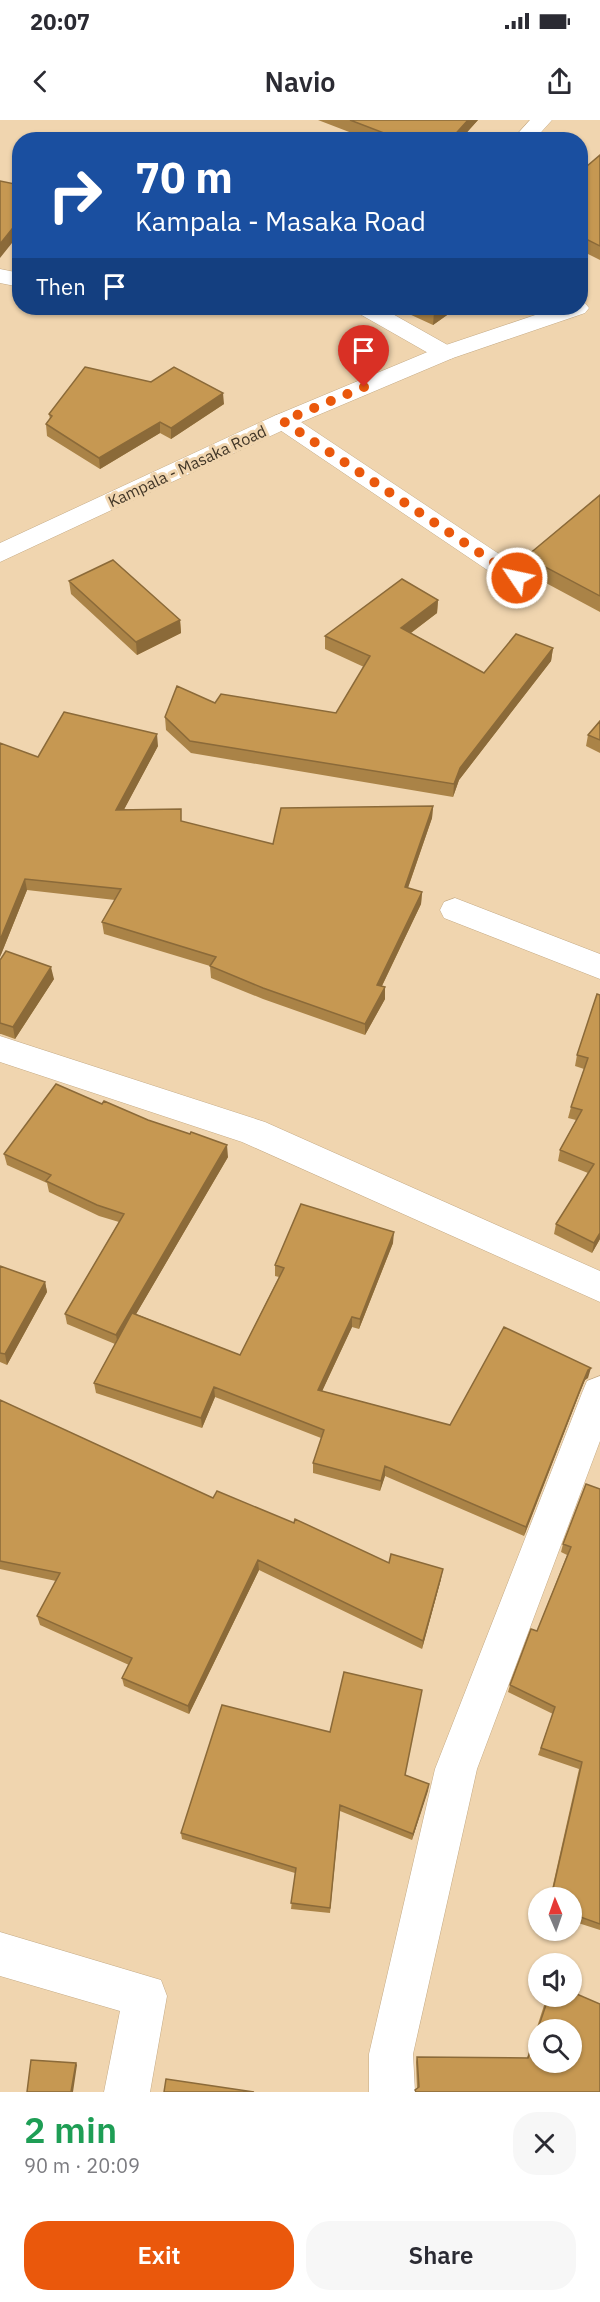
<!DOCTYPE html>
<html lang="en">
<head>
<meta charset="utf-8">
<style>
	:root { --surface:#fff; --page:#f7f7f7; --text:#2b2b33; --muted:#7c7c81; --accent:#ea580c }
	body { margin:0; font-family:"IBM Plex Sans",sans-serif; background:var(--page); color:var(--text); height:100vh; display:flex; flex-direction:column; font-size:22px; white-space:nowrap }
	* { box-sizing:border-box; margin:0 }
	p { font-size:20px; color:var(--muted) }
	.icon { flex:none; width:33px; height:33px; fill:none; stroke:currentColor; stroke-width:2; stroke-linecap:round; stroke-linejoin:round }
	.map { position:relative; height:1972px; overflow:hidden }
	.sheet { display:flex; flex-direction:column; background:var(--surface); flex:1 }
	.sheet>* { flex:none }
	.banner { position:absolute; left:12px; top:12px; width:576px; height:183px; border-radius:24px; box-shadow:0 2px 4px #0004; background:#1a4fa0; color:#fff; overflow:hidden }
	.needle { width:39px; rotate:358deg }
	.tools { position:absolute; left:528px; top:1767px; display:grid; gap:12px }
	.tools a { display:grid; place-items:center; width:54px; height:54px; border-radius:50%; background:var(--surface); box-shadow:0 2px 4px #0004; font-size:30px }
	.pin { position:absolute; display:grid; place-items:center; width:51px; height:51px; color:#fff; margin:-62px -26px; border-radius:50% 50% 50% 0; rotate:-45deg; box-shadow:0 0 6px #0007 }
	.pin .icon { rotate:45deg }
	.me { position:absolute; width:66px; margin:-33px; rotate:304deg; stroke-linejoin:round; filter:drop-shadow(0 0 4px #0008) }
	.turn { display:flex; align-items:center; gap:21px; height:126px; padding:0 24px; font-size:27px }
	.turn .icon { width:78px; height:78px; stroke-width:2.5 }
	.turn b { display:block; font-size:42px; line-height:51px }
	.then { display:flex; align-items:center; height:57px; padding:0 24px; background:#0003; gap:12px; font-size:22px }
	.round { display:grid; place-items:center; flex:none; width:63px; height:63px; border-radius:24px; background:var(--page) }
	.head { display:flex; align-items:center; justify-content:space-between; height:102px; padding:0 24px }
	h1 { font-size:36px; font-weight:600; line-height:45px; color:#1e9e55 }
	.primary-button { display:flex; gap:12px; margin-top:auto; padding:12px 24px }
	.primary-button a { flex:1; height:69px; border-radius:24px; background:var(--accent); color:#fff; font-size:24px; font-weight:600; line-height:69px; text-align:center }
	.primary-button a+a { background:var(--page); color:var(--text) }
	.status { display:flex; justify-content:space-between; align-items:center; height:42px; padding:0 30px; background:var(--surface); direction:ltr }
	.status svg { height:16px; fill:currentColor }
	header { display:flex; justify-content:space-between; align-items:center; height:78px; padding:0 24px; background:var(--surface); font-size:27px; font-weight:600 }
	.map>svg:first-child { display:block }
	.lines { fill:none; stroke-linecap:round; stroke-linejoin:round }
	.minor-casing { stroke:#c4aa85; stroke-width:1 }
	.major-casing { stroke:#c4aa85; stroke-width:1 }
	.minor { fill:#fff; fill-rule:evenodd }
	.major { fill:#fff; fill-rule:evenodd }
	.wall { fill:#aa8347 }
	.shaded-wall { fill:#8b6a39 }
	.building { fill:#c69852; stroke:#8b6a39; stroke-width:1.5; fill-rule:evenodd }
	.route { stroke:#ea580c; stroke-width:10; stroke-dasharray:0 18 }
	.labels { text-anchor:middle; stroke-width:6; stroke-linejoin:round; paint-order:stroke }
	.far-street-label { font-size:16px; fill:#413627; stroke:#f0d5af }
</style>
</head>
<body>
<div class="status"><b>20:07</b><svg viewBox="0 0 49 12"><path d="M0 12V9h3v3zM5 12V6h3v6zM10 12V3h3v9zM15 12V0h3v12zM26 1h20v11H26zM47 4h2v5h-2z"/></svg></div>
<header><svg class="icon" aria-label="back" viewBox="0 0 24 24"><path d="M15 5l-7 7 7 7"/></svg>Navio<svg class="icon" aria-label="share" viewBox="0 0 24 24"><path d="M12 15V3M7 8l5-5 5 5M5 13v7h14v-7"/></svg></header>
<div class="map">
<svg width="600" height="1972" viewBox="0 0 600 1972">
	<rect width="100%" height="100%" fill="#f0d5af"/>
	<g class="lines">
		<defs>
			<path id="minor" d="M 530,0 L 552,0 L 534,20 L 512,20 Z
				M 0,149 L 20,153 L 20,167 L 0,163 Z
				M 354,188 L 382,188 L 453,228 L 457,233 L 453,238 L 445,240 L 437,238 L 358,193 Z
				M 283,293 L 292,296 L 526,452 L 530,458 L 526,464 L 517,467 L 508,464 L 274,306 L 271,301 L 274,296 Z
				M 455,778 L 600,834 L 600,859 L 444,798 L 440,790 L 444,782 Z
				M 0,916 L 265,1002 L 600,1151 L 600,1182 L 242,1022 L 0,942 Z
				M 600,1256 L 600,1321 L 477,1649 L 413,1934 L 415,1972 L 369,1972 L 369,1934 L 435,1649 L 582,1273 L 587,1261 Z
				M 0,1812 L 161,1860 L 167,1876 L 150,1972 L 104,1972 L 120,1891 L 0,1856 Z"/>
			<path id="major" d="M 580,182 L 585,183 L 589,188 L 585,193 L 453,238 L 292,306 L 0,442 L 0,423 L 274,296 L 437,228 L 556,188 L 580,188 Z"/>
		</defs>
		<!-- minor casing -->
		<use href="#minor" class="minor-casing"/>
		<!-- major casing -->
		<use href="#major" class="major-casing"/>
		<!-- minor -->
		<use href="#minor" class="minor"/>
		<!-- major -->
		<use href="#major" class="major"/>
	</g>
	<!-- wall -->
	<path class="wall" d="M 318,0 L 478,0 L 460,20 L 370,20 Z
		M 600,35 L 600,140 L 580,130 L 580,52 Z
		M 396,188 L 457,188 L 433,205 Z
		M 224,284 L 171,319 L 160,313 L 100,349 L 47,316 L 46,304 L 50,299 L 49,294 Z
		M 600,375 L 600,492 L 531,455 L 526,450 L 528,435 Z
		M 69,461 L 180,500 L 181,513 L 137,535 L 71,474 Z
		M 438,480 L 437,493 L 411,513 L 484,553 L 553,528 L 551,541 L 459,660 L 453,677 L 191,633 L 166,610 L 165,597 L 215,583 L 336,593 L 364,547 L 325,529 L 325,516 Z
		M 600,601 L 600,633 L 586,626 L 588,615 Z
		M 158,626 L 124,689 L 182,702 L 273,724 L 433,686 L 432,698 L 408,768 L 422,772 L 421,784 L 382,866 L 385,867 L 385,879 L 365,915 L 263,879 L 211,858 L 210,846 L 104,814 L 102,802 L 115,780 L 27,770 L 0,837 L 38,637 Z
		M 0,840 L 54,859 L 15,919 L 1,914 L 0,914 Z
		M 597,874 L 600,1119 L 592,1133 L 554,1114 L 556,1104 L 588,1053 L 558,1041 L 560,1030 L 576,1000 L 568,998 L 571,987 L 584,949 L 575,946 L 577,935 Z
		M 4,1034 L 228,1037 L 136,1194 L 240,1235 L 279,1157 L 275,1156 L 275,1145 L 393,1123 L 359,1209 L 352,1207 L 322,1271 L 450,1305 L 588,1258 L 585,1260 L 580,1272 L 524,1416 L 385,1356 L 380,1371 L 313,1353 L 313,1343 L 321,1318 L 215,1277 L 202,1308 L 96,1273 L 94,1263 L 115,1224 L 67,1204 L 65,1194 L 119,1102 L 99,1096 L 49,1072 L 47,1063 L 7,1045 Z
		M 0,1146 L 45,1162 L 47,1172 L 7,1245 L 0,1242 Z
		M 0,1280 L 213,1378 L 389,1443 L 441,1459 L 422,1529 L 259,1450 L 189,1594 L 124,1566 L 122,1558 L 129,1545 L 40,1505 L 37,1496 L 56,1461 L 0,1449 Z
		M 600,1369 L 600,1810 L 572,1801 L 572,1778 L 550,1778 L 579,1649 L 538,1635 L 553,1594 L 508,1572 L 510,1565 L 537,1511 L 567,1435 L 561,1432 L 563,1424 Z
		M 405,1655 L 429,1664 L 412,1720 L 340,1691 L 330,1793 L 291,1789 L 295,1753 L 182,1719 L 181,1713 Z
		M 547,1876 L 572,1876 L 600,1972 L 415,1972 L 417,1969 L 416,1942 L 417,1937 L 527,1938 Z"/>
	<!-- shaded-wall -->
	<path class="shaded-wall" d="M 468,0 L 478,0 L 460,20 L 450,20 Z
		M 20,99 L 20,113 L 0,138 L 0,124 Z
		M 439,188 L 457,188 L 433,205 L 434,191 Z
		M 223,273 L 224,284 L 171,319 L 171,308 Z
		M 160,302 L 160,313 L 100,349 L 99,338 Z
		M 438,480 L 437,493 L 400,521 L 401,508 Z
		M 180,500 L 181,513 L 137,535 L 136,522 Z
		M 553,528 L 551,541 L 459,660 L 453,677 L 454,664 L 460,648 Z
		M 157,614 L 158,626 L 118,701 L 116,690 Z
		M 433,686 L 432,698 L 404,779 L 405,767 Z
		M 25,759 L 27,770 L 0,837 L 0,820 Z
		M 422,772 L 421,784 L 377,876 L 377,865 Z
		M 51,847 L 54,859 L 15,919 L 13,907 Z
		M 385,867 L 385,879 L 365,915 L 365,904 Z
		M 227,1025 L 228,1037 L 118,1225 L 116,1215 Z
		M 394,1112 L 393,1123 L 359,1209 L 360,1199 Z
		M 600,1113 L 600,1119 L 592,1133 L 594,1123 Z
		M 45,1162 L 47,1172 L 7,1245 L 5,1234 Z
		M 352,1197 L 352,1207 L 318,1280 L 318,1270 Z
		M 591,1248 L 588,1258 L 585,1260 L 580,1272 L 524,1416 L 526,1407 L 588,1250 Z
		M 214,1267 L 215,1277 L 202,1308 L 201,1298 Z
		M 385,1346 L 385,1356 L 380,1371 L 381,1361 Z
		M 258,1440 L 259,1450 L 189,1594 L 188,1586 Z
		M 443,1449 L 441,1459 L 422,1529 L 423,1521 Z
		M 429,1664 L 428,1671 L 412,1720 L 413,1714 Z
		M 76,1943 L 77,1945 L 73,1972 L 71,1972 Z"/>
	<!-- building -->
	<path class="building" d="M 350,0 L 468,0 L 450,20 L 382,20 L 378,19 L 384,13 Z
		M 600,35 L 600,126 L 580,116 L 580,52 Z
		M 0,61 L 20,65 L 20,99 L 0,124 Z
		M 426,188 L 439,188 L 434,191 Z
		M 85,247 L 151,262 L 174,247 L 223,273 L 171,308 L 160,302 L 99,338 L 46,304 L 52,296 L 49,294 Z
		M 600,375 L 600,476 L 532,440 L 528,435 Z
		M 113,440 L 180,500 L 136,522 L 69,461 Z
		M 402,459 L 438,480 L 401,508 L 484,553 L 516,514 L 553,528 L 460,648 L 454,664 L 190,621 L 165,597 L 177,566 L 215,583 L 221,574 L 336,593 L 370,536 L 325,516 Z
		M 64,592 L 157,614 L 116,690 L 181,689 L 181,701 L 273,724 L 281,688 L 433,686 L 405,767 L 422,772 L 377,865 L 385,867 L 365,904 L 263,868 L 210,846 L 216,837 L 102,802 L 121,769 L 25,759 L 0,820 L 0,623 L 38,637 Z
		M 600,601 L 600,620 L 588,615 Z
		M 6,831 L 51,847 L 13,907 L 0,903 L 0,840 Z
		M 597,874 L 600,875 L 600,1113 L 594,1123 L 556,1104 L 594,1044 L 560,1030 L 582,990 L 571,987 L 588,938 L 577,935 Z
		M 56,964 L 102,984 L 104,981 L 148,1000 L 190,1014 L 191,1012 L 227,1025 L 116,1215 L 65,1194 L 124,1094 L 97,1085 L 46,1061 L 51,1055 L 4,1034 Z
		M 301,1084 L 394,1112 L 360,1199 L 352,1197 L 318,1270 L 450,1305 L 504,1207 L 591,1248 L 588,1250 L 583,1262 L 526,1407 L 385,1346 L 381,1361 L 313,1343 L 324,1310 L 214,1267 L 201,1298 L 94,1263 L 132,1193 L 240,1235 L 284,1148 L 275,1145 Z
		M 0,1146 L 45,1162 L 5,1234 L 0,1233 Z
		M 0,1280 L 213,1378 L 217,1371 L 294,1403 L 295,1399 L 389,1443 L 391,1434 L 443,1449 L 423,1521 L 258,1440 L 188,1586 L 122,1558 L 132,1538 L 37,1496 L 60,1453 L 0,1441 Z
		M 586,1364 L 600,1369 L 600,1804 L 572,1794 L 572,1778 L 551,1778 L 582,1642 L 541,1628 L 555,1587 L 510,1565 L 531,1509 L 537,1511 L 571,1427 L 563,1424 Z
		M 344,1552 L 422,1570 L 405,1655 L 429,1664 L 413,1714 L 340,1685 L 330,1788 L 291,1783 L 296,1748 L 181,1713 L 222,1585 L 330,1612 Z
		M 572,1872 L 600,1884 L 600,1972 L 416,1972 L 415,1970 L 419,1967 L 417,1937 L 528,1938 L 549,1876 L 572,1876 ZM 538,1910 L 572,1910 L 572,1942 L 538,1942 Z
		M 31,1940 L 76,1943 L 71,1972 L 27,1972 Z
		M 166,1959 L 254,1972 L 164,1972 Z"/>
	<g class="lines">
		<!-- route -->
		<path class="route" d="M 364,267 L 283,301 L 517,458"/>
	</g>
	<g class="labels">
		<!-- far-street labels -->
		<g class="far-street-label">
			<text transform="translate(187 346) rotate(-25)" y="6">Kampala - Masaka Road</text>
		</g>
	</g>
</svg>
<div class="tools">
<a><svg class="needle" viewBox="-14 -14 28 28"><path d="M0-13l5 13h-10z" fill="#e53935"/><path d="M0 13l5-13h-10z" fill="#7c7c81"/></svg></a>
<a><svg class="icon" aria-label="sound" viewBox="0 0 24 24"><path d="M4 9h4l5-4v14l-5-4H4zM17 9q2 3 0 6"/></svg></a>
<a><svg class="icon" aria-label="search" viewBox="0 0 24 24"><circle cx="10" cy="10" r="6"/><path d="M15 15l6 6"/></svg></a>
</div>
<div class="pin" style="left:364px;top:267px;background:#d93025"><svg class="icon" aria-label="arrive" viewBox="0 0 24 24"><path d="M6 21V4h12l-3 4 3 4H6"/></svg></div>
<svg class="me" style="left:517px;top:458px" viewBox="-20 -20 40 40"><circle r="17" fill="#ea580c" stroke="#fff" stroke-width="3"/><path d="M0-11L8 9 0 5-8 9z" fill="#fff"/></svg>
<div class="banner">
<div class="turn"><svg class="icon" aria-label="right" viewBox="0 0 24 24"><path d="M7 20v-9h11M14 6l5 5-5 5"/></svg><div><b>70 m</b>Kampala - Masaka Road</div></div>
<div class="then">Then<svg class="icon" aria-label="arrive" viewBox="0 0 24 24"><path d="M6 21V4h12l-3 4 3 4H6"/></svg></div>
</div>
</div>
<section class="sheet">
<div class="head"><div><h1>2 min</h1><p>90 m · 20:09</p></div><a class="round"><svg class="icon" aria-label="close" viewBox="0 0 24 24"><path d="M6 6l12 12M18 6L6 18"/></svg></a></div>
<div class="primary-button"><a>Exit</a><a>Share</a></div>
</section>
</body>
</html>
